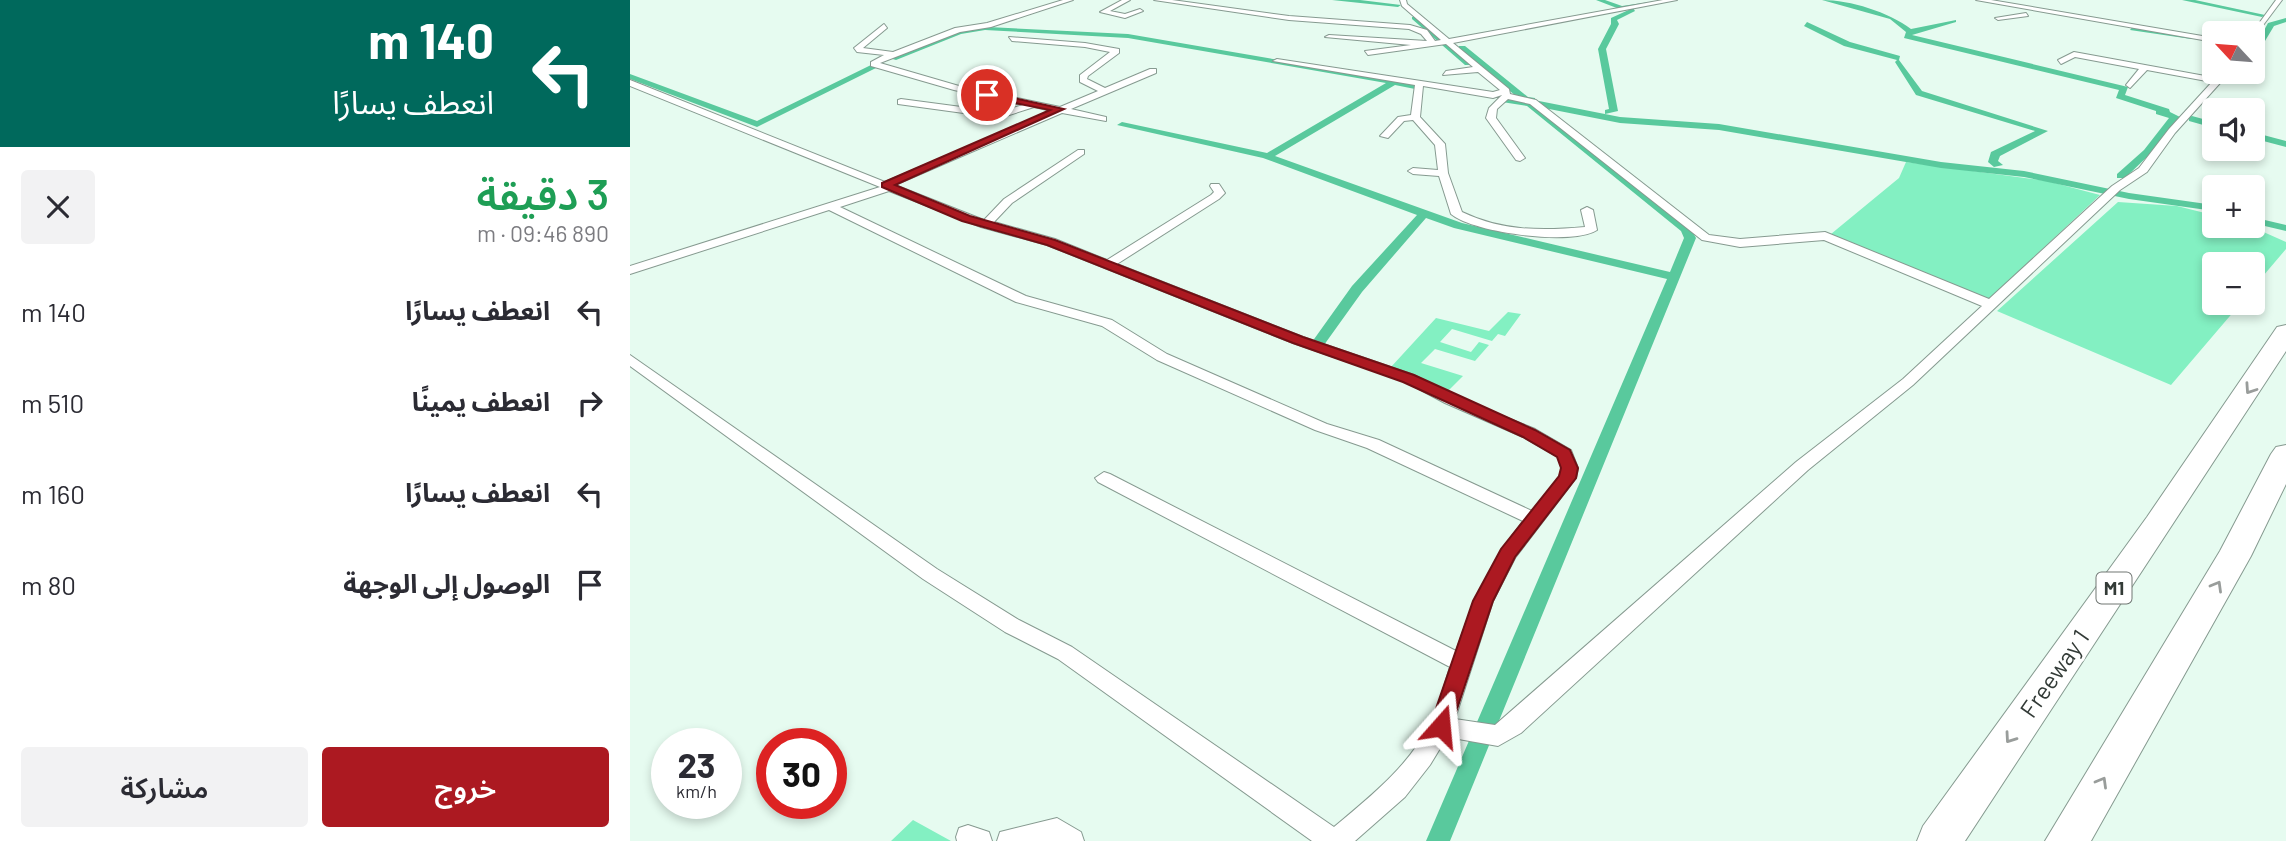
<!DOCTYPE html>
<html lang="ar">
<head>
<meta charset="utf-8">
<style>
	:root { --surface:#fff; --page:#f2f2f3; --text:#2b2b33; --muted:#7c7c81; --accent:#ac1921 }
	body { margin:0; font-family:Barlow,"Noto Sans Arabic",sans-serif; background:var(--page); color:var(--text); direction:rtl; height:100vh; display:flex; flex-direction:column; font-size:26px; white-space:nowrap }
	* { box-sizing:border-box; margin:0 }
	p { font-size:23px; color:var(--muted) }
	.icon { flex:none; width:38px; height:38px; fill:none; stroke:currentColor; stroke-width:2; stroke-linecap:round; stroke-linejoin:round }
	.map { position:relative; flex:1; overflow:hidden; direction:ltr }
	.side { display:flex; flex-direction:column; background:var(--surface); width:630px }
	.side>* { flex:none }
	.guide { background:#00695c; color:#fff; overflow:hidden }
	.needle { width:46px; rotate:296deg }
	.fabs { position:absolute; left:1572px; top:21px; display:grid; gap:14px }
	.fabs a { display:grid; place-items:center; width:63px; height:63px; border-radius:7px; background:var(--surface); box-shadow:0 4px 10px #0003; font-size:35px }
	.speed { position:absolute; left:21px; top:728px; display:flex; gap:14px; font-size:35px; font-weight:700; text-align:center }
	.speed>* { display:grid; place-content:center; width:91px; height:91px; border-radius:50%; background:var(--surface); box-shadow:0 4px 10px #0003; line-height:1 }
	.speed small { font-size:18px; font-weight:400 }
	.speed .limit { border:10px solid #d22; background:#fff; color:#111 }
	.pin { position:absolute; display:grid; place-items:center; width:60px; height:60px; color:#fff; margin:-30px; border:4px solid #fff; border-radius:50%; box-shadow:0 2px 7px #0007 }
	.me { position:absolute; width:77px; margin:-38px; rotate:18deg; stroke-linejoin:round; filter:drop-shadow(0 0 5px #0008) }
	.turn { display:flex; align-items:center; gap:24px; height:147px; padding:0 21px; font-size:32px }
	.turn .icon { width:91px; height:91px; stroke-width:2.5 }
	.turn b { display:block; font-size:49px; line-height:60px }
	.round { display:grid; place-items:center; flex:none; width:74px; height:74px; border-radius:7px; background:var(--page) }
	.head { display:flex; align-items:center; justify-content:space-between; height:119px; padding:0 21px }
	h1 { font-size:42px; font-weight:600; line-height:52px; color:#1e9e55 }
	.action { display:flex; gap:14px; margin-top:auto; padding:14px 21px }
	.action a { flex:1; height:80px; border-radius:7px; background:var(--accent); color:#fff; font-size:28px; font-weight:600; line-height:80px; text-align:center }
	.action a+a { background:var(--page); color:var(--text) }
	ul { padding:0; list-style:none }
	li { display:flex; align-items:center; gap:21px; height:91px; padding:0 21px }
	li div { flex:1 }
	li b { display:block; font-size:26px }
	li em { font-style:normal }
	main { display:flex; flex:1; min-height:0 }
	.map>svg:first-child { display:block }
	.green { fill:#83f0c2 }
	.lines { fill:none; stroke-linecap:round; stroke-linejoin:round }
	.canal { fill:#59c99d; fill-rule:evenodd }
	.street-casing { stroke:#869a90; stroke-width:2 }
	.highway-casing { stroke:#869a90; stroke-width:2 }
	.street { fill:#fff; fill-rule:evenodd }
	.highway { fill:#fff; fill-rule:evenodd }
	.oneway { stroke:#999d9b }
	.route { fill:#ac1921; stroke:#701015; stroke-width:2 }
	.labels { text-anchor:middle; stroke-width:6; stroke-linejoin:round; paint-order:stroke }
	.shield { fill:#fff; stroke:#707673; stroke-width:2 }
	.shield-label { font-size:19px; font-weight:bold; fill:#333b37 }
	.near-street-label { font-size:24px; fill:#333b37; stroke:#fff }
</style>
</head>
<body>
<main>
<div class="map">
<svg width="1656" height="841" viewBox="0 0 1656 841">
	<rect width="100%" height="100%" fill="#e6fbf0"/>
	<!-- green -->
	<path class="green" d="M 1276,162 L 1417,181 L 1470,195 L 1358,300 L 1201,234 L 1269,178 Z
		M 1488,202 L 1547,206 L 1583,215 L 1584,226 L 1620,226 L 1656,242 L 1656,249 L 1622,289 L 1622,264 L 1584,264 L 1584,303 L 1611,303 L 1541,385 L 1367,311 Z
		M 878,312 L 891,314 L 875,336 L 868,334 L 862,341 L 822,329 L 810,342 L 841,352 L 849,342 L 859,345 L 845,361 L 805,349 L 791,363 L 833,376 L 817,392 L 761,367 L 806,318 L 859,331 Z
		M 283,820 L 321,841 L 261,841 Z"/>
	<g class="lines">
		<!-- canal -->
		<path class="canal" d="M 702,0 L 730,0 L 771,5 L 768,7 Z
			M 966,0 L 975,0 L 992,6 L 1033,0 L 992,10 Z
			M 1192,0 C 1221,0 1258,12 1281,29 L 1326,20 L 1326,22 L 1282,35 L 1498,87 L 1495,95 L 1539,109 L 1540,112 L 1550,117 L 1520,154 L 1495,178 L 1487,178 L 1487,174 L 1514,150 L 1539,118 L 1526,114 L 1526,111 L 1486,98 L 1489,90 L 1274,38 L 1276,32 L 1260,19 Z
			M 1552,0 L 1565,0 L 1635,15 L 1632,17 Z
			M 1003,8 L 1005,11 L 987,20 L 989,24 L 976,49 L 988,111 L 975,114 L 975,110 L 979,109 L 968,49 L 981,24 L 981,18 Z
			M 782,17 L 786,17 L 841,61 L 841,65 L 835,65 L 782,19 Z
			M 1656,18 L 1656,22 L 1644,26 L 1629,51 L 1623,51 L 1638,23 Z
			M 1177,22 L 1220,42 L 1270,56 L 1269,60 L 1292,91 L 1418,131 L 1370,156 L 1368,161 L 1373,165 L 1364,167 L 1358,162 L 1361,152 L 1405,131 L 1286,95 L 1265,62 L 1267,60 L 1214,46 L 1174,26 Z
			M 1503,26 L 1561,35 L 1565,37 L 1561,39 L 1500,30 Z
			M 358,27 L 498,34 L 788,84 L 788,88 L 785,89 L 765,85 L 645,156 L 832,223 L 1040,272 L 1054,238 L 1051,231 L 897,106 L 872,102 L 872,98 L 891,100 L 829,50 L 829,46 L 835,46 L 898,97 L 905,98 L 905,104 L 909,101 L 990,117 L 1089,124 L 1311,162 L 1394,171 L 1499,193 L 1584,205 L 1584,211 L 1499,199 L 1394,177 L 1311,168 L 1089,130 L 990,123 L 909,107 L 1060,227 L 1066,238 L 820,841 L 796,841 L 1037,279 L 824,228 L 796,218 L 732,292 L 694,345 L 684,345 L 682,342 L 722,286 L 787,215 L 633,158 L 487,125 L 492,122 L 637,153 L 756,83 L 498,38 L 355,30 L 331,34 L 266,60 L 259,58 L 327,30 Z
			M 241,65 L 248,67 L 127,127 L 0,79 L 0,74 L 127,121 Z
			M 1562,116 L 1584,122 L 1584,128 L 1559,121 L 1559,117 Z
			M 1622,132 L 1656,141 L 1656,147 L 1622,138 Z
			M 1622,217 L 1656,225 L 1656,231 L 1622,223 Z"/>
		<defs>
			<path id="street" d="M 433,0 L 443,0 L 361,27 L 330,32 L 250,63 L 329,86 L 430,107 L 468,91 L 450,82 L 450,75 L 480,52 L 455,47 L 382,41 L 379,37 L 455,43 L 489,49 L 489,53 L 458,76 L 457,79 L 475,88 L 520,69 L 526,69 L 526,73 L 441,109 L 476,117 L 476,121 L 432,113 L 265,185 L 354,220 L 374,199 L 448,150 L 454,150 L 454,154 L 382,203 L 364,222 L 425,239 L 477,260 L 581,195 L 584,192 L 580,186 L 581,184 L 589,184 L 595,193 L 589,199 L 487,264 L 673,337 L 784,375 L 825,397 L 905,429 L 941,450 L 948,468 L 946,478 L 885,558 L 863,601 L 825,719 L 865,725 L 1166,462 L 1273,379 L 1352,306 L 1194,240 L 1110,247 L 1072,240 L 900,104 L 878,99 L 867,109 L 866,118 L 895,158 L 890,161 L 886,160 L 856,118 L 859,108 L 872,95 L 863,98 L 793,86 L 790,117 L 815,144 L 818,173 L 832,212 C 871,231 912,231 955,227 L 951,210 L 957,207 L 963,210 L 967,230 C 944,246 843,233 821,214 L 809,176 L 783,174 L 778,171 L 783,168 L 808,170 L 805,145 L 783,120 L 774,121 L 758,138 L 750,136 L 768,117 L 781,115 L 785,85 L 643,61 L 647,59 L 863,92 L 870,90 L 848,72 L 813,75 L 816,71 L 843,67 L 816,44 L 738,55 L 735,51 L 781,45 L 695,37 L 699,35 L 797,41 L 791,34 L 779,29 L 659,20 L 524,0 L 542,0 L 659,16 L 780,25 L 797,30 L 805,41 L 811,40 L 772,6 L 770,0 L 776,0 L 777,4 L 819,39 L 1033,0 L 1047,0 L 823,43 L 879,89 L 880,94 L 906,100 L 1079,235 L 1110,239 L 1195,232 L 1359,299 L 1482,186 L 1509,168 L 1539,129 L 1582,82 L 1517,70 L 1500,88 L 1496,85 L 1509,69 L 1445,57 L 1431,64 L 1428,60 L 1444,52 L 1586,78 L 1592,72 L 1600,72 L 1545,133 L 1517,172 L 1490,190 L 1283,385 L 1178,470 L 891,733 L 868,746 L 817,737 L 800,765 L 775,797 L 725,841 L 682,841 L 428,659 L 375,632 L 293,579 L 0,366 L 0,355 L 307,569 L 389,620 L 442,647 L 704,827 C 741,796 778,767 800,724 C 809,707 814,686 820,667 L 468,482 L 465,478 L 474,472 L 480,474 L 826,651 C 843,601 861,562 893,521 L 737,448 L 685,430 L 527,360 L 472,326 L 386,302 L 199,210 L 0,274 L 0,266 L 250,187 L 0,86 L 0,80 L 255,182 L 422,111 L 404,107 L 370,118 L 268,104 L 268,100 L 271,99 L 369,112 L 393,105 L 324,90 L 241,66 L 241,62 L 254,55 L 227,52 L 224,48 L 254,24 L 257,28 L 233,48 L 263,52 L 325,28 L 357,23 ZM 259,191 L 351,227 L 417,245 L 663,343 L 774,381 L 815,403 L 893,437 L 928,457 L 932,468 L 929,477 L 902,511 L 749,440 L 697,424 L 537,354 L 482,320 L 396,296 L 210,207 Z
				M 492,0 L 500,0 L 480,11 L 495,14 L 510,9 L 513,11 L 495,18 L 470,12 Z
				M 1346,0 L 1361,0 L 1584,38 L 1584,42 Z
				M 1646,0 L 1652,0 L 1622,40 L 1622,33 Z
				M 1396,13 L 1398,16 L 1368,20 L 1365,18 Z
				M 427,818 L 451,832 L 454,841 L 367,841 L 370,832 Z
				M 338,825 L 359,832 L 362,841 L 327,841 L 326,837 L 329,828 Z"/>
			<path id="highway" d="M 1656,325 L 1656,351 L 1335,841 L 1287,841 L 1293,826 L 1517,517 L 1647,327 Z
				M 1656,445 L 1656,484 L 1621,556 L 1461,841 L 1415,841 L 1590,551 L 1641,454 L 1646,447 Z"/>
		</defs>
		<!-- street casing -->
		<use href="#street" class="street-casing"/>
		<!-- highway casing -->
		<use href="#highway" class="highway-casing"/>
		<!-- street -->
		<use href="#street" class="street"/>
		<!-- highway -->
		<use href="#highway" class="highway"/>
	</g>
	<!-- one-way arrows -->
	<defs><path id="oneway-chevron" d="M-2-3.5L2.5 0L-2 3.5" fill="none" stroke-width="1.6" stroke-linecap="round" stroke-linejoin="round" transform="scale(1.75)"/></defs>
	<g class="oneway">
		<use href="#oneway-chevron" transform="translate(1620 389) rotate(124)"/>
		<use href="#oneway-chevron" transform="translate(1587 586) rotate(-60)"/>
		<use href="#oneway-chevron" transform="translate(1380 738) rotate(125)"/>
		<use href="#oneway-chevron" transform="translate(1472 782) rotate(-60)"/>
	</g>
	<!-- route -->
	<path class="route" d="M 357,92 L 434,109 L 265,185 L 340,216 L 425,240 L 673,337 L 784,375 L 905,430 L 940,450 L 948,468 L 946,478 L 885,557 L 863,601 L 819,733 L 811,735 L 803,733 L 800,726 L 843,601 L 871,549 L 929,476 L 931,468 L 927,457 L 893,437 L 773,382 L 663,343 L 417,245 L 332,221 L 252,187 L 252,183 L 420,110 L 354,97 Z"/>
	<g class="labels">
		<!-- shield labels -->
		<rect class="shield" x="1466.5" y="572.5" width="35" height="31" rx="5"/>
		<g class="shield-label">
			<text x="1484" y="595">M1</text>
		</g>
		<!-- near-street labels -->
		<g class="near-street-label">
			<text transform="translate(1425 674) rotate(-55)" y="8">Freeway 1</text>
		</g>
	</g>
</svg>
<div class="fabs">
<a><svg class="needle" viewBox="-14 -14 28 28"><path d="M0-13l5 13h-10z" fill="#e53935"/><path d="M0 13l5-13h-10z" fill="#7c7c81"/></svg></a>
<a><svg class="icon" aria-label="sound" viewBox="0 0 24 24"><path d="M4 9h4l5-4v14l-5-4H4zM17 9q2 3 0 6"/></svg></a>
<a>+</a>
<a>−</a>
</div>
<div class="speed"><div>23<small>km/h</small></div><div class="limit">30</div></div>
<div class="pin" style="left:357px;top:95px;background:#d93025"><svg class="icon" aria-label="arrive" viewBox="0 0 24 24"><path d="M6 21V4h12l-3 4 3 4H6"/></svg></div>
<svg class="me" style="left:811px;top:726px" viewBox="-20 -20 40 40"><path d="M0-17L14 15 0 8-14 15z" fill="#ac1921" stroke="#fff" stroke-width="4"/></svg>
</div>
<section class="side">
<div class="guide">
<div class="turn"><svg class="icon" aria-label="left" viewBox="0 0 24 24"><path d="M17 20v-9H6M10 6l-5 5 5 5"/></svg><div><b>140 m</b>انعطف يسارًا</div></div>
</div>
<div class="head"><div><h1>3 دقيقة</h1><p>890 m · 09:46</p></div><a class="round"><svg class="icon" aria-label="close" viewBox="0 0 24 24"><path d="M6 6l12 12M18 6L6 18"/></svg></a></div>
<ul>
<li><svg class="icon" aria-label="left" viewBox="0 0 24 24"><path d="M17 20v-9H6M10 6l-5 5 5 5"/></svg><div><b>انعطف يسارًا</b></div><em>140 m</em></li>
<li><svg class="icon" aria-label="right" viewBox="0 0 24 24"><path d="M7 20v-9h11M14 6l5 5-5 5"/></svg><div><b>انعطف يمينًا</b></div><em>510 m</em></li>
<li><svg class="icon" aria-label="left" viewBox="0 0 24 24"><path d="M17 20v-9H6M10 6l-5 5 5 5"/></svg><div><b>انعطف يسارًا</b></div><em>160 m</em></li>
<li><svg class="icon" aria-label="arrive" viewBox="0 0 24 24"><path d="M6 21V4h12l-3 4 3 4H6"/></svg><div><b>الوصول إلى الوجهة</b></div><em>80 m</em></li>
</ul>
<div class="action"><a>خروج</a><a>مشاركة</a></div>
</section>
</main>
</body>
</html>
